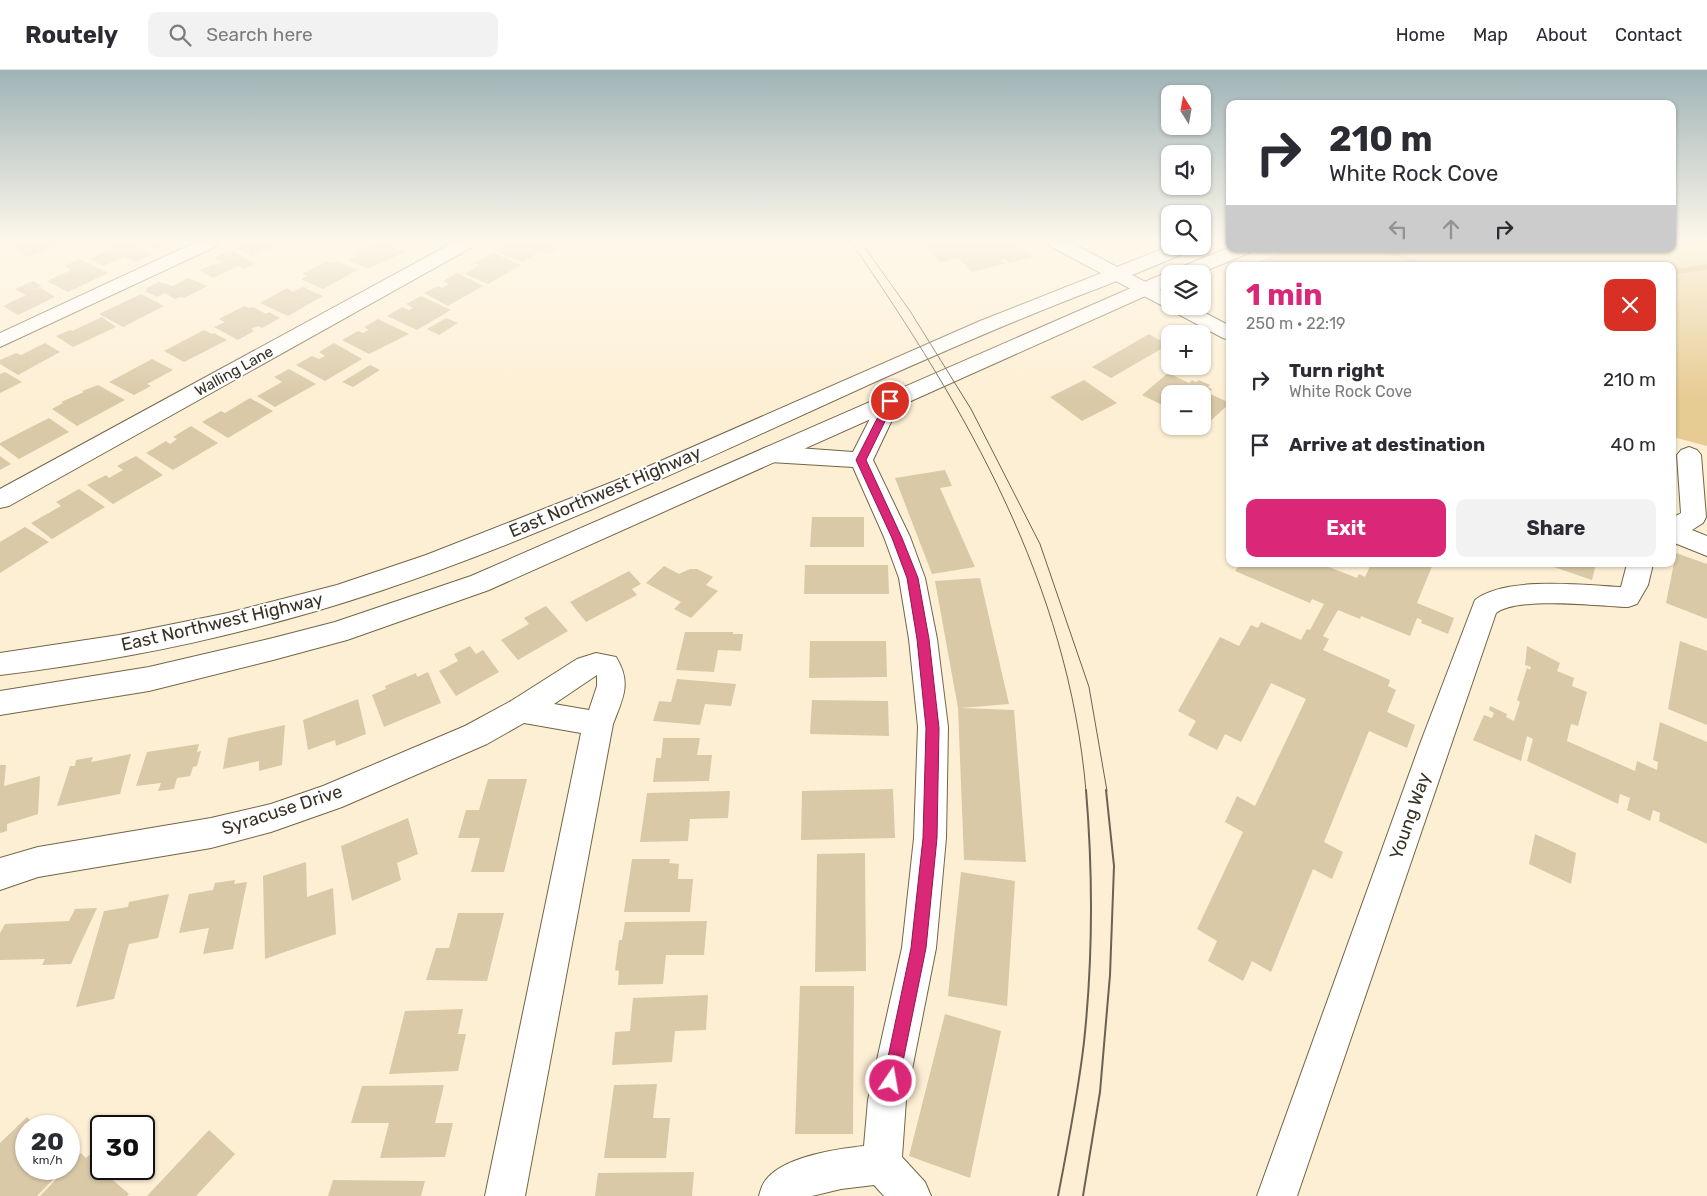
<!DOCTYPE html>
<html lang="en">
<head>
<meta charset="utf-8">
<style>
	:root { --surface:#fff; --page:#f2f2f3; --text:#2b2b33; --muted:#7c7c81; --line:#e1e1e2; --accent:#db2777 }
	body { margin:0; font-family:Rubik,sans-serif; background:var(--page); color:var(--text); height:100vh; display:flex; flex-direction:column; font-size:19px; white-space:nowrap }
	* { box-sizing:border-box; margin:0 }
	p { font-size:16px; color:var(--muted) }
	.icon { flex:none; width:28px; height:28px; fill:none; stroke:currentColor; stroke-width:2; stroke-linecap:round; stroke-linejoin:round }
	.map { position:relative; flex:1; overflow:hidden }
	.details { position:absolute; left:1226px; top:192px; width:450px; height:305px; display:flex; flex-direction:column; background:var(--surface); border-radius:10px; box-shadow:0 1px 4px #0004 }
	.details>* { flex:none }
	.guide { position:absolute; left:1226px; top:30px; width:450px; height:152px; border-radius:10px; box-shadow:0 1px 4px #0004; background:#fff; color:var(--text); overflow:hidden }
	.needle { width:32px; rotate:349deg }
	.buttons { position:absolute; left:1161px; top:15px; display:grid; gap:10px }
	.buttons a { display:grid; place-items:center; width:50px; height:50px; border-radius:10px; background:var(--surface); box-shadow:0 1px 4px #0004; font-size:25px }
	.speed { position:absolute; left:15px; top:1045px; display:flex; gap:10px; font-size:25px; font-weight:700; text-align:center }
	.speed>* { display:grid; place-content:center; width:65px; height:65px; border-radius:50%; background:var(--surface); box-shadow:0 1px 4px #0004; line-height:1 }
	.speed small { font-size:12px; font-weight:400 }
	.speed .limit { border:2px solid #111; border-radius:8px; background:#fff; color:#111 }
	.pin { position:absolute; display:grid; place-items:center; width:42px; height:42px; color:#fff; margin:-21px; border:2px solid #fff; border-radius:50%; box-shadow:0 1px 5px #0007 }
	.me { position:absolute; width:55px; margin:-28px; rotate:12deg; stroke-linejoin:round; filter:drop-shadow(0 0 4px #0008) }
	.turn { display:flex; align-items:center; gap:18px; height:105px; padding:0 20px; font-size:22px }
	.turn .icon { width:65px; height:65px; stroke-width:2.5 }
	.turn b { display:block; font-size:35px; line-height:42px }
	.lanes { display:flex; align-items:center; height:48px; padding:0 20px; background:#0003; justify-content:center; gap:25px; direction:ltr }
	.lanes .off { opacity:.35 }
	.round { display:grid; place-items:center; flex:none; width:52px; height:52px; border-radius:10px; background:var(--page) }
	.overview { display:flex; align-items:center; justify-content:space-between; height:85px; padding:0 20px }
	h1 { font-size:30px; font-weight:700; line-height:38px; color:var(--accent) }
	.primary-button { display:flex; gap:10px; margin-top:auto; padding:10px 20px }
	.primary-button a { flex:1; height:58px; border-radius:10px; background:var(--accent); color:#fff; font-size:20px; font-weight:700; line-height:58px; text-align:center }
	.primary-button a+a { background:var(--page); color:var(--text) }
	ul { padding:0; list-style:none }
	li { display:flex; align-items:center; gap:15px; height:65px; padding:0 20px }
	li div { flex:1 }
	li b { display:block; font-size:19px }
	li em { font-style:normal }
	header { display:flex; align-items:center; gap:30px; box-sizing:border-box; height:70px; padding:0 25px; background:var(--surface); border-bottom:1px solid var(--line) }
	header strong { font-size:24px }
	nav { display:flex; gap:28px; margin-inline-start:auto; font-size:18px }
	.search { width:350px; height:45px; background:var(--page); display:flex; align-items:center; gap:12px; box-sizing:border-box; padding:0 18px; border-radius:10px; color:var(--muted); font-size:19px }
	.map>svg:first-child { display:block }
	.green { fill:#e6cb92 }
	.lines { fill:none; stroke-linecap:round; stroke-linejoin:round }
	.stream { stroke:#d1b16b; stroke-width:5 }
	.building { fill:#d9c9a7 }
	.minor-casing { stroke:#736546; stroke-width:2 }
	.major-casing { stroke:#736546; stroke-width:2 }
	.minor { fill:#fff; fill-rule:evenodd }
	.major { fill:#fff; fill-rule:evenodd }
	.tram-far1 { stroke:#6b6252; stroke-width:1 }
	.tram { stroke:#6b6252; stroke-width:2 }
	.route { fill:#db2777; stroke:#8e194d }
	.labels { text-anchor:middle; stroke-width:4; stroke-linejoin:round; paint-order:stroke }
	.far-street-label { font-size:15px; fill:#393225; stroke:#fefefe }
	.street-label { font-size:18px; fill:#393225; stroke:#fefefe }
</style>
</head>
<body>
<header>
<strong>Routely</strong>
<div class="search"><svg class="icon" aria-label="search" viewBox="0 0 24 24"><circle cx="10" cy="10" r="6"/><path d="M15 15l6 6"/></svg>Search here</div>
<nav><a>Home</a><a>Map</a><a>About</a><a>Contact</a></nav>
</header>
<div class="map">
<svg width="1707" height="1126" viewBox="0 0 1707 1126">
	<rect width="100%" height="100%" fill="#fdefd4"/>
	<!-- green -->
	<path class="green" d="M 1673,172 L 1707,172 L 1707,376 L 1673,367 L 1672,196 L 1250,196 L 1285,179 L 1672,179 Z"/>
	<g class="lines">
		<!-- stream -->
		<path class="stream" d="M 1379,179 L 1424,196
			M 1672,202 L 1707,197"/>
	</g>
	<!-- building -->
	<path class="building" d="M 22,172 L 63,172 L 28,187 L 10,177 Z
		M 121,172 L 132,172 L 154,184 L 135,192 L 125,187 L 103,196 L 90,189 Z
		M 143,172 L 171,172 L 156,179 Z
		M 247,172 L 285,172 L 252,186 L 236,178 Z
		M 382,172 L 405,182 L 368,199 L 348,190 L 357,186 L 351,183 L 368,174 L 374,177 Z
		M 520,172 L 543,172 L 558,178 L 548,184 L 541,181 L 523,192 L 495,181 L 508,174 L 514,176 Z
		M 921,172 L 1012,172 L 1017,177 L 1021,176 L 1033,187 L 1009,193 L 1005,189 L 1000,190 L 1004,194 L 972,202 L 958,188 L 940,193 Z
		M 231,180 L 255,194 L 244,199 L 238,196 L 213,208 L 199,200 L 213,194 L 216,195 L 222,192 L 214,188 Z
		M 493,183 L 521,195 L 488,214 L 465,204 L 479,195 L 474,193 Z
		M 80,189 L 108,203 L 68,222 L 47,211 L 71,200 L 64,196 Z
		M 327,191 L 333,193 L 337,191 L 358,200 L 323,219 L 301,209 L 307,206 L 302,204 Z
		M 457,203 L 483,216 L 448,236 L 424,223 L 438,216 L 442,218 L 449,214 L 443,211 Z
		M 188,208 L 207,216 L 184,228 L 180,227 L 175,229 L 165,223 L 157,227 L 145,221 L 148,220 L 145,219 L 159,212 L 173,216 Z
		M 33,211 L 42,216 L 34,219 L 41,218 L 55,227 L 18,245 L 3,236 L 26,225 L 15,219 Z
		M 303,217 L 323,226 L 288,246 L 260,233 L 287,218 L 293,222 Z
		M 141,224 L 164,236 L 123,257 L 99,244 Z
		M 421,226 L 451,240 L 417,260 L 387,246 L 402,237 L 409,240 L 413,238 L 406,234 Z
		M 244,236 L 249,238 L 253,237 L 266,244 L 269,242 L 280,248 L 262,258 L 258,256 L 251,259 L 254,261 L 238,270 L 214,257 L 225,252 L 219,249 Z
		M 102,247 L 116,257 L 73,277 L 56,266 L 70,260 L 72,261 Z
		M 446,248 L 458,253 L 439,265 L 427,259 Z
		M 378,249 L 409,264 L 369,284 L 342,270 L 358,261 L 363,263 L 369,260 L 364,257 Z
		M 204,260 L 212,264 L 214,263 L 227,270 L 184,292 L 164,281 Z
		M 1149,264 L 1168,275 L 1111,308 L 1092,297 Z
		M 45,273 L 60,282 L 18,305 L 0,294 L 0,290 L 16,283 L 21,285 Z
		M 334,273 L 362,289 L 325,311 L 296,295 L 312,286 L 319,289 L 325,286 L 319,282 Z
		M 152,289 L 173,300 L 147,314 L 151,316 L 134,325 L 109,312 Z
		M 370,295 L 380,300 L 353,317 L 342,312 Z
		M 289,299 L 316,314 L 275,337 L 257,326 L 282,312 L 274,307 Z
		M 5,302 L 22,312 L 0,323 L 0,304 Z
		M 1168,303 L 1189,313 L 1192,310 L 1196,312 L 1199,310 L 1210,315 L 1208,317 L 1212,319 L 1208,323 L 1230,333 L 1205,356 L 1202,355 L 1202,324 L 1170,324 L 1170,339 L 1142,325 Z
		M 1084,310 L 1117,333 L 1082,351 L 1050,327 Z
		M 98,315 L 125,330 L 77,356 L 52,339 L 63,333 L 61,332 L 84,322 L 82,321 Z
		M 250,328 L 273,341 L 228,368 L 202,352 L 221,341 L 225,343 Z
		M 49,348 L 69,362 L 19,389 L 0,375 L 0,373 Z
		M 191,356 L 218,373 L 173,400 L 146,383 L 166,371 L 170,374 L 177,369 L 173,367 Z
		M 0,386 L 11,394 L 0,400 Z
		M 136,386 L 163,405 L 113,434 L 87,415 L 106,405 L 109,408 L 123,400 L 117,396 Z
		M 945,400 L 952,416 L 940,418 L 975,497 L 932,504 L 895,408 Z
		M 79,419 L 105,437 L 52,469 L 31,453 L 61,436 L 56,432 Z
		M 812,447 L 864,447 L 864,477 L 810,477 Z
		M 25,457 L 49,472 L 0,503 L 0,472 Z
		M 1676,483 L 1707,494 L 1707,549 L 1666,533 Z
		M 1240,494 L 1321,494 L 1357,508 L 1359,504 L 1365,507 L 1371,494 L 1433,494 L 1417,533 L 1454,548 L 1448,564 L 1421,553 L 1422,550 L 1417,548 L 1410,566 L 1361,546 L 1360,549 L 1338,540 L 1323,566 L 1329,569 L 1323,580 L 1390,610 L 1388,616 L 1396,620 L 1387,642 L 1415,655 L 1407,678 L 1369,661 L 1324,772 L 1343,782 L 1332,809 L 1313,799 L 1271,902 L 1252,891 L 1243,911 L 1208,891 L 1217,871 L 1197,859 L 1243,762 L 1225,752 L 1237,726 L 1255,736 L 1306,629 L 1271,613 L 1241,672 L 1225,664 L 1217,680 L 1188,665 L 1196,651 L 1178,641 L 1220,567 L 1239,576 L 1251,555 L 1258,558 L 1261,552 L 1301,570 L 1307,559 L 1310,560 L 1324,534 L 1312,529 L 1310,533 L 1235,501 Z
		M 1545,494 L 1596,494 L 1592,510 Z
		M 805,495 L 888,495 L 889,524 L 804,524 Z
		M 664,496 L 679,504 L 690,499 L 697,499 L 713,507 L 706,515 L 718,521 L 691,548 L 674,539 L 681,532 L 646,513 Z
		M 629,501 L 641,514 L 632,519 L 637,525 L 586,552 L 570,532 Z
		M 980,508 L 1009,634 L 961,638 L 1014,640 L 1026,792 L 964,790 L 958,638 L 935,511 Z
		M 546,536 L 568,561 L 518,590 L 501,570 L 529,554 L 524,548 Z
		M 685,562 L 733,562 L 733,564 L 743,564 L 741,581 L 718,580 L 714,602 L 676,600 Z
		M 810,571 L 886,571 L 887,607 L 809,608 Z
		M 1680,571 L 1707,581 L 1707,655 L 1668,639 Z
		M 470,576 L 476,584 L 483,580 L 499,602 L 456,626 L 439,601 L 458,591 L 454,584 Z
		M 1527,576 L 1560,593 L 1557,601 L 1574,608 L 1572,616 L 1587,622 L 1578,656 L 1571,654 L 1567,671 L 1635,701 L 1637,691 L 1657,700 L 1658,692 L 1653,690 L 1660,652 L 1707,672 L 1707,774 L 1659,751 L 1660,743 L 1653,740 L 1650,751 L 1627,740 L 1630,728 L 1620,724 L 1618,734 L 1527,691 L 1533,669 L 1527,666 L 1521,691 L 1473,670 L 1484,645 L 1492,648 L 1494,643 L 1489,640 L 1490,636 L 1507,644 L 1506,647 L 1514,651 L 1520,632 L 1517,630 L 1527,598 L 1530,600 L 1531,597 L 1525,595 Z
		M 428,602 L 441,633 L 384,657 L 372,625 L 386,619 L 385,616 L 416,603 L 417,607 Z
		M 677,609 L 736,614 L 731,636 L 705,634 L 700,655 L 653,651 L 659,631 L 671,632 Z
		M 358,629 L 366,664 L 336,676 L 335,670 L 308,680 L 303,650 Z
		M 812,630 L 888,631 L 889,666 L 810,664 Z
		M 285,655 L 282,695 L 259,701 L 259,691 L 223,699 L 228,668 Z
		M 663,668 L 700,668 L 697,685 L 712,685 L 709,711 L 653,712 L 656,688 L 661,688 Z
		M 199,674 L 197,682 L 201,681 L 197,696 L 193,697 L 190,706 L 177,708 L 174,719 L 158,721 L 161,713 L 136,716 L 147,682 Z
		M 131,684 L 120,724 L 57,736 L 70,696 L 75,696 L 76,690 L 93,687 L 91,692 Z
		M 0,695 L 6,695 L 4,716 L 40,706 L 38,744 L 7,754 L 7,761 L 0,763 Z
		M 488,709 L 527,709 L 504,802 L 471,802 L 480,768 L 458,768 L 466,740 L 479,740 Z
		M 893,719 L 895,768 L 801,770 L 802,721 Z
		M 730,721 L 728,748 L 690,749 L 688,771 L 640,772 L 647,723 Z
		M 408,748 L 418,784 L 397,793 L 401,810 L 352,831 L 341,776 Z
		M 1535,764 L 1576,783 L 1571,814 L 1529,794 Z
		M 865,783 L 866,901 L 815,902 L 817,784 Z
		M 632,789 L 670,789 L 669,793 L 679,794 L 678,809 L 693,809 L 690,842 L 624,842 Z
		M 306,792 L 307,827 L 333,818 L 336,864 L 265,889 L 263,806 Z
		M 961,802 L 1015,811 L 1007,936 L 948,926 Z
		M 235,810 L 234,814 L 247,812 L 233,879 L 203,884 L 209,858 L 179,863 L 189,824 L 213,820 L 215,813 Z
		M 169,824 L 158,868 L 129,874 L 114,929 L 76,937 L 104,841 L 128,837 L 129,832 Z
		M 97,838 L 71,894 L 42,895 L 45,889 L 0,890 L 0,863 L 5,854 L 69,851 L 75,839 Z
		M 458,843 L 504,843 L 487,911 L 426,910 L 436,878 L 449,878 Z
		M 707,851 L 704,885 L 666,885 L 663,914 L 618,915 L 619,901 L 615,900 L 619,870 L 622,870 L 625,852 Z
		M 800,916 L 854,916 L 853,1064 L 795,1064 Z
		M 708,925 L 706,960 L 675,961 L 672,992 L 612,995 L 615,962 L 630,961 L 633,928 Z
		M 463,939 L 458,964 L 466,964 L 458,1001 L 389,1004 L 405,941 Z
		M 945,944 L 1001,961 L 970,1108 L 909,1086 Z
		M 657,1014 L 653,1048 L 670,1048 L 666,1088 L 604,1088 L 614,1015 Z
		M 444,1015 L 435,1053 L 453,1053 L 445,1087 L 380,1088 L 389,1053 L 351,1053 L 362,1016 Z
		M 27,1047 L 32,1052 L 36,1048 L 46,1056 L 26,1056 L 26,1099 L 63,1099 L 37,1126 L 0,1126 L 0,1073 Z
		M 209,1060 L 235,1084 L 196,1126 L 147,1126 Z
		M 98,1078 L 101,1080 L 101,1095 L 99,1098 L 129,1124 L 127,1126 L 40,1126 L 66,1099 L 69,1099 L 69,1096 L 81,1083 L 86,1088 Z
		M 694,1102 L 692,1126 L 595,1126 L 598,1103 Z
		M 333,1110 L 425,1111 L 421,1126 L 328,1126 Z"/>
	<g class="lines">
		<defs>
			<path id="minor" d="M 196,172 L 220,172 L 217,176 L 0,277 L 0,263 Z
				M 454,172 L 477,172 L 474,176 L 9,436 L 0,438 L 0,419 Z
				M 1047,172 L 1070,172 L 1170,225 L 1170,236 L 1192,236 L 1230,256 L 1230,270 L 1223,268 L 1050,176 Z
				M 890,324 L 898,326 L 901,331 L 873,390 L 910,467 L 925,508 L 937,569 L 948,657 L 946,768 L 936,878 L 906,1030 L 902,1087 L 925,1112 L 931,1126 L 884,1126 L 874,1115 L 841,1119 L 812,1126 L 759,1126 C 760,1122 762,1115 765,1111 C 782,1087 836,1079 864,1076 L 868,1030 L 902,878 L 914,768 L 918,657 L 909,569 L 899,508 L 884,467 L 853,397 L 770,392 L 762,389 L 758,384 L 762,379 L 770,376 L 853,382 L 879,331 L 882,326 Z
				M 1689,377 L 1697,380 L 1701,385 L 1706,447 L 1703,453 L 1692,460 L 1707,466 L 1707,486 L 1672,472 L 1672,448 L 1681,443 L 1677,385 L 1681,380 Z
				M 1627,494 L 1653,494 L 1648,515 L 1637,534 L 1628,537 C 1599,536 1518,526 1496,543 L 1297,1126 L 1257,1126 L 1420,674 L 1475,530 C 1505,506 1583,515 1621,517 Z
				M 596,583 L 616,587 C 632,613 623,628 613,654 L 525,1126 L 485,1126 L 581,663 L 524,653 L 487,674 L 342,737 L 271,762 L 211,778 L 38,807 L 0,820 L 0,788 L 38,777 L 211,748 L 271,734 L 323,716 L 465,656 L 511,631 L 577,589 ZM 597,605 L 597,616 L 589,640 L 554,634 Z"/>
			<path id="major" d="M 1170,176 L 1195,176 L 1193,180 L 1173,188 C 1127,208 1079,225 1033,244 C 981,265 929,288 877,311 C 713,385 551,464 380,521 C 257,562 129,590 0,605 L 0,583 L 119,565 L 228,543 L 337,515 L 426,485 L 615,411 L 980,251 Z
				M 1230,177 L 1251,179 L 1249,183 L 1198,204 L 1170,204 L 1170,215 L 489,520 L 347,570 L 273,590 L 149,621 L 0,645 L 0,621 L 149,597 L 273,568 L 335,552 L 471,506 L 1163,204 L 1172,203 L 1174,200 Z"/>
		</defs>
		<!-- minor casing -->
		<use href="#minor" class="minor-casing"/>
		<!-- major casing -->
		<use href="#major" class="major-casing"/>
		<!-- minor -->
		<use href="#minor" class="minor"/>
		<!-- major -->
		<use href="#major" class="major"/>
		<!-- tram-far1 -->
		<path class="tram-far1" d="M 851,172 C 967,340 1068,514 1086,721
			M 861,172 L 910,241 L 971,339 L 1040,474 L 1089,617 L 1107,721"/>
		<!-- tram -->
		<path class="tram" d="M 1058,1126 C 1068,1075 1078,1024 1084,972 C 1093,888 1093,804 1086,720
			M 1083,1126 L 1100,1022 L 1110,905 L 1114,796 L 1106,720"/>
	</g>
	<!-- sky -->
	<linearGradient id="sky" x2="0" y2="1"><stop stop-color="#9fb3b6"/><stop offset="0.52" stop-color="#fef8ec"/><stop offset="1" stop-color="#fef8ec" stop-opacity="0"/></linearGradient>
	<rect width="1707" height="330" fill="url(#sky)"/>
	<!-- route -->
	<path class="route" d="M 890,328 L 895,331 L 866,390 L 902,468 L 918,508 L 929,569 L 939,658 L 937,768 L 926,878 L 899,1011 L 896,1017 L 891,1019 L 885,1017 L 883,1011 L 911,878 L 923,768 L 926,658 L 917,569 L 907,508 L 892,468 L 856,390 L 886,331 Z"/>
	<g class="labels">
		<!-- far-street labels -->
		<g class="far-street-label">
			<text transform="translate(234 301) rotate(-29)" y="5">Walling Lane</text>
		</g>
		<!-- street labels -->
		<g class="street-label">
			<text transform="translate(605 422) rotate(-23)" y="6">East Northwest Highway</text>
			<text transform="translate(222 552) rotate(-13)" y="6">East Northwest Highway</text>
			<text transform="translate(282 740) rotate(-18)" y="6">Syracuse Drive</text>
			<text transform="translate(1410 746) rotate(-71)" y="6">Young Way</text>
		</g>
	</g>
</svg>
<div class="buttons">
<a><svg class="needle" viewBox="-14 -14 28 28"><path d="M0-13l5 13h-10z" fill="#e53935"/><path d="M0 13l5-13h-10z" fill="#7c7c81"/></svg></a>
<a><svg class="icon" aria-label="sound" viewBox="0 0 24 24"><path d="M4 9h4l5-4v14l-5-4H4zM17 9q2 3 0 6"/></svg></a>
<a><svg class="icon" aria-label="search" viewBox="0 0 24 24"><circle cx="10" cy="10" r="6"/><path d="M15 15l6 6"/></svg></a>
<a><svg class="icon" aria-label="layers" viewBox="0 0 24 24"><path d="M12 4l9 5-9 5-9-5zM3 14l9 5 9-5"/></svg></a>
<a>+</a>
<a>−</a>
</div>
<div class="speed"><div>20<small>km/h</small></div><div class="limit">30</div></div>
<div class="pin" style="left:890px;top:331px;background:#d93025"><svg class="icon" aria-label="arrive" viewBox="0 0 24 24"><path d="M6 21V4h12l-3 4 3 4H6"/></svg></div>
<svg class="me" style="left:891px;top:1011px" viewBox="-20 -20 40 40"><circle r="17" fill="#db2777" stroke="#fff" stroke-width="3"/><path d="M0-11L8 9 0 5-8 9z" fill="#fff"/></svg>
<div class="guide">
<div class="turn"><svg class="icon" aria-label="right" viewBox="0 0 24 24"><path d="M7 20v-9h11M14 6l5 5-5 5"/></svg><div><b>210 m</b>White Rock Cove</div></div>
<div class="lanes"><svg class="icon off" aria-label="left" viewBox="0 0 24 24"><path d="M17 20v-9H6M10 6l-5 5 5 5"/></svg><svg class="icon off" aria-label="ahead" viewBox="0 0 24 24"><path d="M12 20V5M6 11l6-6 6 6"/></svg><svg class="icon" aria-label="right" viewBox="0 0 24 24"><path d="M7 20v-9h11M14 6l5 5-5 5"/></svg></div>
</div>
<section class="details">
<div class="overview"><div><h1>1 min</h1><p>250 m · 22:19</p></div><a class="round" style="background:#d93025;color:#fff"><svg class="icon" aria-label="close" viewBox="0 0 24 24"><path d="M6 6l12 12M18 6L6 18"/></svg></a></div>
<ul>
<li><svg class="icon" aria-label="right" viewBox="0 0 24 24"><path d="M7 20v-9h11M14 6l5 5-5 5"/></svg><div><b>Turn right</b><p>White Rock Cove</p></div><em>210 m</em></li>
<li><svg class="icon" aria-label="arrive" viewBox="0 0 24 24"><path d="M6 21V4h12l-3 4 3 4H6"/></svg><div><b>Arrive at destination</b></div><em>40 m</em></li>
</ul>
<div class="primary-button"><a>Exit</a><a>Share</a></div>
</section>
</div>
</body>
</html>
